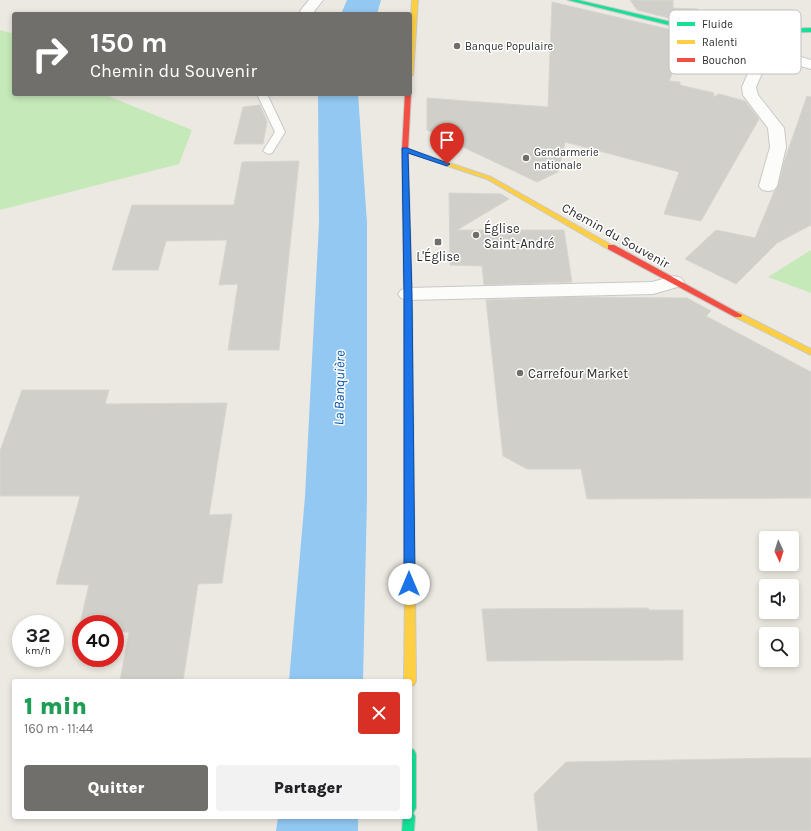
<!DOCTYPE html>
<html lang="fr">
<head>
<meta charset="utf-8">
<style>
	:root { --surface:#fff; --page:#f2f2f2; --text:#202124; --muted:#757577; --accent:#706f6c }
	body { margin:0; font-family:Karla,sans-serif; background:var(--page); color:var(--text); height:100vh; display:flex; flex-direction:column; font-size:15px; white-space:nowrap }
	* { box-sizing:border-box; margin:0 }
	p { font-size:13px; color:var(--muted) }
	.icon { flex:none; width:22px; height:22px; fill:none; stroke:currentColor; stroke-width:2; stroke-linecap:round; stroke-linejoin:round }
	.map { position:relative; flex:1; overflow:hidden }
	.drawer { position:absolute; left:12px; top:679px; width:400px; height:140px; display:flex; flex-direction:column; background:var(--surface); border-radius:4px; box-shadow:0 2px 6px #0003 }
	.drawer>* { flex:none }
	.hud { position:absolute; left:12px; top:12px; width:400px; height:84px; border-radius:4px; box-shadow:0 2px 6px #0003; background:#706f6c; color:#fff; overflow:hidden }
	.needle { width:26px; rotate:176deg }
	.controls { position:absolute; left:759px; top:531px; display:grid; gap:8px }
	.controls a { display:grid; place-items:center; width:40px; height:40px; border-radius:4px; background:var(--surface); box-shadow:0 2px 6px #0003; font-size:20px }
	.speed { position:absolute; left:12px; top:615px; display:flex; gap:8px; font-size:20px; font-weight:700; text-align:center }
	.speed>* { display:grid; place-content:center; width:52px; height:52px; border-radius:50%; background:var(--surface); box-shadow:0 2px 6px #0003; line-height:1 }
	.speed small { font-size:10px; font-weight:400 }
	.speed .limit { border:6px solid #d22; background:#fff; color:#111 }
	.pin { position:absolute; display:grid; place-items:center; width:34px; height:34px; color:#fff; margin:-41px -17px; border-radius:50% 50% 50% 0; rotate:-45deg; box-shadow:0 0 4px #0007 }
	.pin .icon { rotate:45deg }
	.me { position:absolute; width:44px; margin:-22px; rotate:0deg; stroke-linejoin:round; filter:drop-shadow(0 0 3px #0008) }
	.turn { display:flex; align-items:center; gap:14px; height:84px; padding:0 12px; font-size:18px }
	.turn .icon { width:52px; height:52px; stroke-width:2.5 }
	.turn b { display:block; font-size:28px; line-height:34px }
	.round { display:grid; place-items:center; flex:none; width:42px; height:42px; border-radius:4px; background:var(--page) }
	.headline { display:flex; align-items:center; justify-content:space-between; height:68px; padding:0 12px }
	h1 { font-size:24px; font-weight:800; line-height:30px; color:#1e9e55 }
	.cta { display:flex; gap:8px; margin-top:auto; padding:8px 12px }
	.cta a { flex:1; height:46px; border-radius:4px; background:var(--accent); color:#fff; font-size:16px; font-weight:800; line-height:46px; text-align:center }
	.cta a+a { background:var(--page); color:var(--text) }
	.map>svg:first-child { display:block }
	.green { fill:#c6e9b9 }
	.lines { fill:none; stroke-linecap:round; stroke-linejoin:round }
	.river { fill:#92c8f1; fill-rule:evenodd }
	.building { fill:#d0cfc9; stroke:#d7d5ce }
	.lane-casing { stroke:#c9c8c7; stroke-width:2 }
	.street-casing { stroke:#c9c8c7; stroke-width:2 }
	.fast-casing { stroke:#c9c8c7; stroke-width:2 }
	.slow-casing { stroke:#c9c8c7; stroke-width:2 }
	.jam-casing { stroke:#c9c8c7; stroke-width:2 }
	.lane { fill:#fcfcfb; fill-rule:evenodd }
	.street { fill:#fcfcfb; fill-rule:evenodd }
	.fast { fill:#16e098; fill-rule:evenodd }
	.slow { fill:#ffcf43; fill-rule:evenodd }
	.jam { fill:#f24e42; fill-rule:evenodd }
	.route { fill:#1a73e8; stroke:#114b97 }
	.poi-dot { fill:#706f6c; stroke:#fff; stroke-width:1.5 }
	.labels { text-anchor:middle; stroke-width:3; stroke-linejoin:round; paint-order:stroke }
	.far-poi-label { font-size:11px; fill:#2d2d2d; stroke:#fff; text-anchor:start }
	.poi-label { font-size:13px; fill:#2d2d2d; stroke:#fff; text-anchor:start }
	.street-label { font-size:13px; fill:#2d2d2d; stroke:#fff }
	.water-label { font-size:14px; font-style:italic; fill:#0454aa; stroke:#fff }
	.key { fill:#fff; stroke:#c0c0c0; stroke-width:1 }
	.key-label { font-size:11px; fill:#2d2d2d }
</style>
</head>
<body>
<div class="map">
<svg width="811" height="831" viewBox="0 0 811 831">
	<rect width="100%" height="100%" fill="#ece9e2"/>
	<!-- green -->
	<path class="green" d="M 0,30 L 14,34 L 14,94 L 103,94 L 192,130 L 179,164 L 0,210 Z
		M 811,250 L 811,293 L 768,277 Z"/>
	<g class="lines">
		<!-- river -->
		<path class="river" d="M 347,0 L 381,0 L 377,14 L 341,14 Z
			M 318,94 L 358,94 L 367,223 L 367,497 L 363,681 L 289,681 L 305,497 L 319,223 Z
			M 278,817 L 358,817 L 358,831 L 276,831 Z"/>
	</g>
	<!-- building -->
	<path class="building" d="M 630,0 L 673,0 L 673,8 L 698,9 L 693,24 L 637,10 Z
		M 552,2 L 689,34 L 669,81 L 680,82 L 680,85 L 714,93 L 713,97 L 719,94 L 745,101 L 759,119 L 701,221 L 664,214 L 679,172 L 565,142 L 558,172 L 537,182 L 427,130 L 427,98 L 548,107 Z
		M 807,96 L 811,97 L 811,225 L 777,243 L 736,284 L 685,259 L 716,230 L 755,238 L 774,192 L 778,186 L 784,162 Z
		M 260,105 L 267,122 L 263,144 L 234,144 L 243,107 Z
		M 299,161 L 279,350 L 228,350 L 238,284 L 219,285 L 227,240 L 166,241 L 158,270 L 112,270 L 132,205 L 234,205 L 242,162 Z
		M 449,193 L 501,194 L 509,199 L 457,230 L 564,230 L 572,282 L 484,285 L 482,266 L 450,265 Z
		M 574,297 L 687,298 L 711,311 L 706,316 L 811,372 L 811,498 L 587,499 L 581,469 L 527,469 L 503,456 L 486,300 Z
		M 22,390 L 109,390 L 105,404 L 227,403 L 209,515 L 232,514 L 222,583 L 198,584 L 183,681 L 120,681 L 129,632 L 115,632 L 115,624 L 81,624 L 81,632 L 78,632 L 89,585 L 56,584 L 80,496 L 0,496 L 0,451 Z
		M 648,608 L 649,610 L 683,610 L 683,660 L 487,661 L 482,609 Z
		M 778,758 L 811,758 L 811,831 L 538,831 L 534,794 L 566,762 Z"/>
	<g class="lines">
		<defs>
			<path id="lane" d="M 257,94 L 267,94 L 285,132 L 272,153 L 268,154 L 263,151 L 275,132 Z"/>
			<path id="street" d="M 309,0 L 323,0 L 312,14 L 302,14 L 300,11 Z
				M 705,28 L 811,60 L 811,69 L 769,57 L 756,87 L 758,95 L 784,128 L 786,147 L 777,186 L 774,190 L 768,191 L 762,190 L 759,186 L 770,147 L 768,128 L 743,95 L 742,87 L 757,53 L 700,35 L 698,32 L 700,29 Z
				M 674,276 L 681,278 L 684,282 L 681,286 L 653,294 L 408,300 L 401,298 L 398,294 L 401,290 L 408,288 L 652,282 Z"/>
			<path id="fast" d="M 568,0 L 578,0 L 705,30 L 811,28 L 811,32 L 705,34 Z
				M 405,297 L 408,297 L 412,299 L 415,593 L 414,596 L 410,597 L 406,596 L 405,593 L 404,299 Z
				M 410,748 L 414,750 L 416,754 L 416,808 L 413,813 L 415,817 L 414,831 L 402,831 L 403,817 L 410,817 Z"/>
			<path id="slow" d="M 412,0 L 418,0 L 413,75 L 410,77 L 410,33 Z
				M 405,148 L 491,177 L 615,247 L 614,249 L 608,249 L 487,179 L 403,151 L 403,149 Z
				M 738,312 L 811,349 L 811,355 L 735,317 L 734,315 L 735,313 Z
				M 410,589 L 414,590 L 415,593 L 416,681 L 414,685 L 410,686 L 410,681 L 404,681 L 405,593 L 406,590 Z"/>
			<path id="jam" d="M 410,93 L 411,94 L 408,150 L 412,299 L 408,301 L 404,299 L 402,150 L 405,94 L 410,94 Z
				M 608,245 L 614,245 L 742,315 L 741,317 L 735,317 L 608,249 Z"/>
		</defs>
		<!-- lane casing -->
		<use href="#lane" class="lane-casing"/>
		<!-- street casing -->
		<use href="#street" class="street-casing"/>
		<!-- fast casing -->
		<use href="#fast" class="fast-casing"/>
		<!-- slow casing -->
		<use href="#slow" class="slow-casing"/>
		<!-- jam casing -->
		<use href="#jam" class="jam-casing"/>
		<!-- lane -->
		<use href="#lane" class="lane"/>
		<!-- street -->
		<use href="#street" class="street"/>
		<!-- fast -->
		<use href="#fast" class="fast"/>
		<!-- slow -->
		<use href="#slow" class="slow"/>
		<!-- jam -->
		<use href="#jam" class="jam"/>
	</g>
	<!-- route -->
	<path class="route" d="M 402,148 L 407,148 L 450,164 L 447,166 L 408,153 L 412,294 L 415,584 L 409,588 L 404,584 L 404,294 Z"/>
	<!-- markers -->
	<g class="poi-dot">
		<circle cx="457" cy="46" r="4"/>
		<circle cx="526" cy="158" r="4"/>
		<circle cx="476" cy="235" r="4"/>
		<rect x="434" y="238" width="8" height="8" rx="2"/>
		<circle cx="520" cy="373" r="4"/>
	</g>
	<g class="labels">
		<!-- far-poi labels -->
		<g class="far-poi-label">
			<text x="465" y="50">Banque Populaire</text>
			<text x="534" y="156">Gendarmerie<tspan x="534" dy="13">nationale</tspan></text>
		</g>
		<!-- poi labels -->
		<g class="poi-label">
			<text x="484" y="233">Église<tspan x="484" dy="15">Saint-André</tspan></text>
			<text x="438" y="261" text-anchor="middle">L'Église</text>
			<text x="528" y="378">Carrefour Market</text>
		</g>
		<!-- street labels -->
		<g class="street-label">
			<text transform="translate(616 235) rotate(29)" y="5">Chemin du Souvenir</text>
		</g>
		<!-- water labels -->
		<g class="water-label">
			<text transform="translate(339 388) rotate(-89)" y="5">La Banquière</text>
		</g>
	</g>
	<!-- legend -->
	<rect x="669" y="10" width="132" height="64" rx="6" class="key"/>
	<rect x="677" y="22" width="18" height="4" fill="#16e098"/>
	<rect x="677" y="40" width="18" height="4" fill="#ffcf43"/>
	<rect x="677" y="58" width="18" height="4" fill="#f24e42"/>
	<g class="key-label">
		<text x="702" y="28">Fluide</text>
		<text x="702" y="46">Ralenti</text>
		<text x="702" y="64">Bouchon</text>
	</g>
</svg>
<div class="controls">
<a><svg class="needle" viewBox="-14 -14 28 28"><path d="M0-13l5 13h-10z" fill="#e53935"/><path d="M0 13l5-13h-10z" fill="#757577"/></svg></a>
<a><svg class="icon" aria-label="sound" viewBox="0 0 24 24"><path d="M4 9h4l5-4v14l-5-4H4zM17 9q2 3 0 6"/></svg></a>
<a><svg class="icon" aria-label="search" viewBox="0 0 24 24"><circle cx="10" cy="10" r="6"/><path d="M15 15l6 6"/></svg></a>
</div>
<div class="speed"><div>32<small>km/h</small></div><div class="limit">40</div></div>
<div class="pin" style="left:447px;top:164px;background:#d93025"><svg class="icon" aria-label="arrive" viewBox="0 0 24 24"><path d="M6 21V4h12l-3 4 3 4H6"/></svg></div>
<svg class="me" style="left:409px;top:584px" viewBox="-20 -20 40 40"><circle r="19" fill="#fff"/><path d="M0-13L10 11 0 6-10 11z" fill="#1a73e8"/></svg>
<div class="hud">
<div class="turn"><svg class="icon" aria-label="right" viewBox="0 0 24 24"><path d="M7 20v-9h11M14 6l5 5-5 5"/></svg><div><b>150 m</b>Chemin du Souvenir</div></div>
</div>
<section class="drawer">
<div class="headline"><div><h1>1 min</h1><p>160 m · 11:44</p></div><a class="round" style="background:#d93025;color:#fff"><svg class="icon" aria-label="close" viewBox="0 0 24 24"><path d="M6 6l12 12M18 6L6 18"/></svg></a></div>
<div class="cta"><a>Quitter</a><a>Partager</a></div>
</section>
</div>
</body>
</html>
